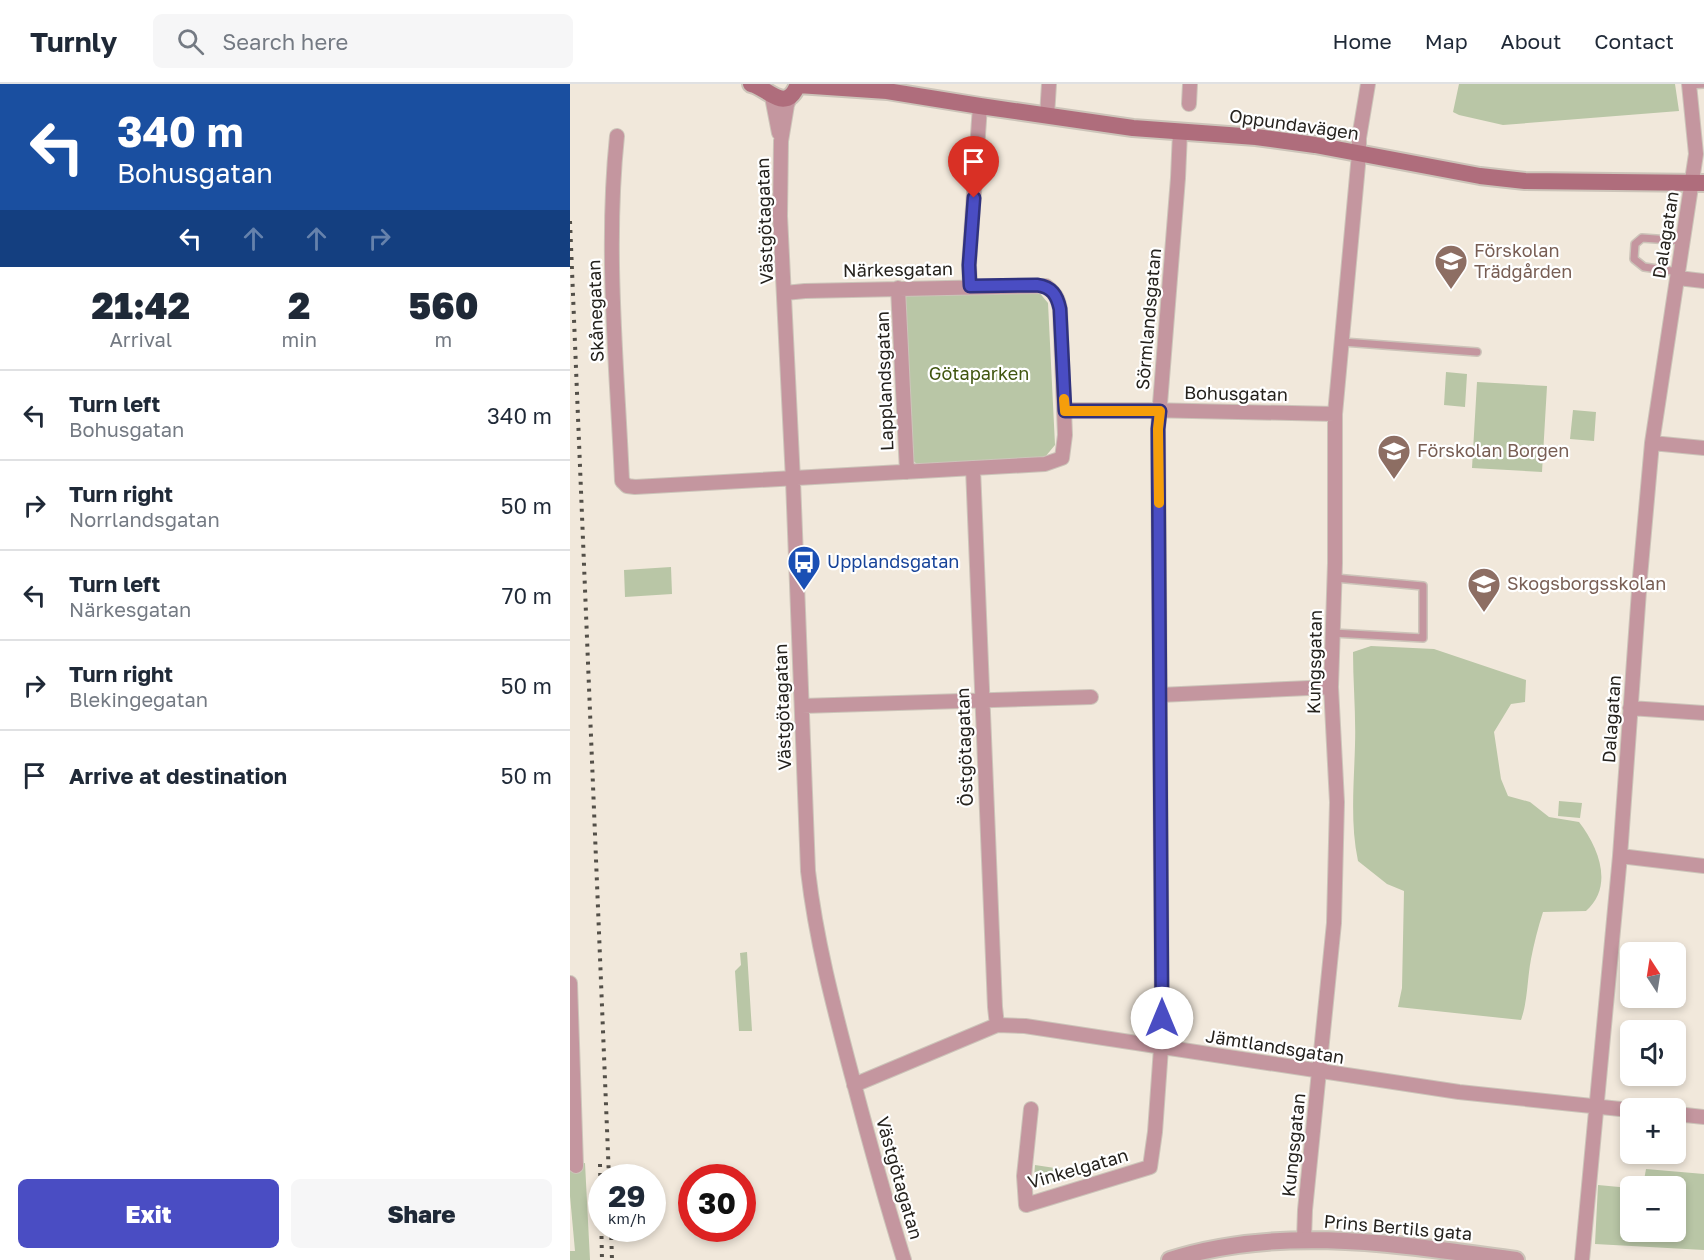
<!DOCTYPE html>
<html lang="en">
<head>
<meta charset="utf-8">
<style>
	:root { --surface:#fff; --page:#f6f6f7; --text:#1f2937; --muted:#747a83; --line:#e0e1e3; --accent:#4a4dc3 }
	body { margin:0; font-family:"Golos Text",sans-serif; background:var(--page); color:var(--text); height:100vh; display:flex; flex-direction:column; font-size:22px; white-space:nowrap }
	* { box-sizing:border-box; margin:0 }
	p { font-size:20px; color:var(--muted) }
	.icon { flex:none; width:33px; height:33px; fill:none; stroke:currentColor; stroke-width:2; stroke-linecap:round; stroke-linejoin:round }
	.map { position:relative; flex:1; overflow:hidden }
	.details { display:flex; flex-direction:column; background:var(--surface); width:570px }
	.details>* { flex:none }
	.banner { background:#1a4fa0; color:#fff; overflow:hidden }
	.needle { width:39px; rotate:348deg }
	.buttons { position:absolute; left:1050px; top:858px; display:grid; gap:12px }
	.buttons a { display:grid; place-items:center; width:66px; height:66px; border-radius:9px; background:var(--surface); box-shadow:0 3px 9px #0003; font-size:30px }
	.speed { position:absolute; left:18px; top:1080px; display:flex; gap:12px; font-size:30px; font-weight:700; text-align:center }
	.speed>* { display:grid; place-content:center; width:78px; height:78px; border-radius:50%; background:var(--surface); box-shadow:0 3px 9px #0003; line-height:1 }
	.speed small { font-size:15px; font-weight:400 }
	.speed .limit { border:9px solid #d22; background:#fff; color:#111 }
	.pin { position:absolute; display:grid; place-items:center; width:51px; height:51px; color:#fff; margin:-62px -26px; border-radius:50% 50% 50% 0; rotate:-45deg; box-shadow:0 0 6px #0007 }
	.pin .icon { rotate:45deg }
	.me { position:absolute; width:66px; margin:-33px; rotate:0deg; stroke-linejoin:round; filter:drop-shadow(0 0 4px #0008) }
	.turn { display:flex; align-items:center; gap:21px; height:126px; padding:0 18px; font-size:27px }
	.turn .icon { width:78px; height:78px; stroke-width:2.5 }
	.turn b { display:block; font-size:42px; line-height:51px }
	.lanes { display:flex; align-items:center; height:57px; padding:0 18px; background:#0003; justify-content:center; gap:30px; direction:ltr }
	.lanes .off { opacity:.35 }
	.eta { display:flex; justify-content:space-evenly; align-items:center; height:102px; text-align:center }
	.eta b { font-size:36px; font-weight:800; line-height:42px }
	.cta { display:flex; gap:12px; margin-top:auto; padding:12px 18px }
	.cta a { flex:1; height:69px; border-radius:9px; background:var(--accent); color:#fff; font-size:24px; font-weight:800; line-height:69px; text-align:center }
	.cta a+a { background:var(--page); color:var(--text) }
	ul { padding:0; list-style:none }
	li { display:flex; align-items:center; gap:18px; height:90px; padding:0 18px; border-top:2px solid var(--line) }
	li div { flex:1 }
	li b { display:block; font-size:22px }
	li em { font-style:normal }
	header { display:flex; align-items:center; gap:36px; box-sizing:border-box; height:84px; padding:0 30px; background:var(--surface); border-bottom:2px solid var(--line) }
	header strong { font-size:28px }
	nav { display:flex; gap:33px; margin-inline-start:auto; font-size:21px }
	.search { width:420px; height:54px; background:var(--page); display:flex; align-items:center; gap:15px; box-sizing:border-box; padding:0 21px; border-radius:9px; color:var(--muted); font-size:22px }
	main { display:flex; flex:1; min-height:0 }
	.map>svg:first-child { display:block }
	.green { fill:#b9c6a6 }
	.lines { fill:none; stroke-linecap:round; stroke-linejoin:round }
	.service-casing { stroke:#ccc4b9; stroke-width:10 }
	.minor-casing { stroke:#ccc4b9; stroke-width:16 }
	.tertiary-casing { stroke:#ccc4b9; stroke-width:20 }
	.secondary-casing { stroke:#ccc4b9; stroke-width:20 }
	.service { stroke:#c4969f; stroke-width:7 }
	.minor { stroke:#c4969f; stroke-width:14 }
	.tertiary { stroke:#c4969f; stroke-width:16 }
	.secondary { stroke:#af6d7c; stroke-width:16 }
	.rail { stroke:#534f48; stroke-width:4; stroke-dasharray:3 6; stroke-linecap:butt }
	.route-casing { stroke:#30327f; stroke-width:15 }
	.route { stroke:#4a4dc3; stroke-width:10 }
	.slow { stroke:#f59e0b; stroke-width:10 }
	.labels { text-anchor:middle; stroke-width:4.5; stroke-linejoin:round; paint-order:stroke }
	.street-label { font-size:18px; fill:#25221d; stroke:#fff }
	.education-label { font-size:18px; fill:#785e54; stroke:#fff; text-anchor:start }
	.park-label { font-size:18px; fill:#415610; stroke:#fff }
	.transit-label { font-size:18px; fill:#164399; stroke:#fff; text-anchor:start }
</style>
</head>
<body>
<header>
<strong>Turnly</strong>
<div class="search"><svg class="icon" aria-label="search" viewBox="0 0 24 24"><circle cx="10" cy="10" r="6"/><path d="M15 15l6 6"/></svg>Search here</div>
<nav><a>Home</a><a>Map</a><a>About</a><a>Contact</a></nav>
</header>
<main>
<section class="details">
<div class="banner">
<div class="turn"><svg class="icon" aria-label="left" viewBox="0 0 24 24"><path d="M17 20v-9H6M10 6l-5 5 5 5"/></svg><div><b>340 m</b>Bohusgatan</div></div>
<div class="lanes"><svg class="icon" aria-label="left" viewBox="0 0 24 24"><path d="M17 20v-9H6M10 6l-5 5 5 5"/></svg><svg class="icon off" aria-label="ahead" viewBox="0 0 24 24"><path d="M12 20V5M6 11l6-6 6 6"/></svg><svg class="icon off" aria-label="ahead" viewBox="0 0 24 24"><path d="M12 20V5M6 11l6-6 6 6"/></svg><svg class="icon off" aria-label="right" viewBox="0 0 24 24"><path d="M7 20v-9h11M14 6l5 5-5 5"/></svg></div>
</div>
<div class="eta">
<div><b>21:42</b><p>Arrival</p></div>
<div><b>2</b><p>min</p></div>
<div><b>560</b><p>m</p></div>
</div>
<ul>
<li><svg class="icon" aria-label="left" viewBox="0 0 24 24"><path d="M17 20v-9H6M10 6l-5 5 5 5"/></svg><div><b>Turn left</b><p>Bohusgatan</p></div><em>340 m</em></li>
<li><svg class="icon" aria-label="right" viewBox="0 0 24 24"><path d="M7 20v-9h11M14 6l5 5-5 5"/></svg><div><b>Turn right</b><p>Norrlandsgatan</p></div><em>50 m</em></li>
<li><svg class="icon" aria-label="left" viewBox="0 0 24 24"><path d="M17 20v-9H6M10 6l-5 5 5 5"/></svg><div><b>Turn left</b><p>Närkesgatan</p></div><em>70 m</em></li>
<li><svg class="icon" aria-label="right" viewBox="0 0 24 24"><path d="M7 20v-9h11M14 6l5 5-5 5"/></svg><div><b>Turn right</b><p>Blekingegatan</p></div><em>50 m</em></li>
<li><svg class="icon" aria-label="arrive" viewBox="0 0 24 24"><path d="M6 21V4h12l-3 4 3 4H6"/></svg><div><b>Arrive at destination</b></div><em>50 m</em></li>
</ul>
<div class="cta"><a>Exit</a><a>Share</a></div>
</section>
<div class="map">
<svg width="1134" height="1176" viewBox="0 0 1134 1176">
	<rect width="100%" height="100%" fill="#f1e8db"/>
	<!-- green -->
	<path class="green" d="M 889,0 L 1105,0 L 1109,27 L 933,41 L 889,31 L 883,28 Z
		M 468,207 L 478,219 L 485,361 L 475,373 L 348,381 L 340,374 L 332,208 Z
		M 876,288 L 897,290 L 895,323 L 874,321 Z
		M 907,298 L 977,302 L 972,388 L 902,384 Z
		M 1003,326 L 1026,328 L 1024,357 L 1000,355 Z
		M 101,483 L 102,510 L 55,513 L 54,486 Z
		M 801,562 L 864,565 L 956,596 L 955,618 L 941,620 L 924,648 L 931,695 L 938,712 L 960,718 L 979,733 L 1009,738 C 1029,764 1044,802 1016,827 L 973,828 C 968,844 964,859 961,875 C 957,896 958,916 951,936 L 828,923 L 832,904 L 834,807 L 817,800 L 788,777 C 780,739 784,700 785,661 C 786,630 783,599 783,568 Z
		M 989,717 L 1012,719 L 1010,734 L 988,732 Z
		M 177,868 L 182,947 L 169,947 L 165,887 L 171,881 L 170,869 Z
		M 15,1079 L 20,1176 L 0,1176 L 0,1167 L 5,1167 L 0,1112 L 0,1082 Z
		M 465,1081 L 498,1086 L 499,1094 L 474,1101 L 464,1094 Z
		M 1076,1085 L 1134,1090 L 1134,1166 L 1025,1160 L 1028,1101 L 1060,1104 L 1060,1148 L 1106,1148 L 1106,1102 L 1073,1102 Z"/>
	<g class="lines">
		<defs>
			<path id="service" d="M 1119,1 L 1134,0
				M 1109,188 L 1074,183 L 1064,175 L 1065,160 L 1072,154 L 1114,157
				M 773,258 L 907,268
				M 763,549 L 853,554 L 853,502 L 765,494"/>
			<path id="minor" d="M 221,11 L 217,21 L 211,57 L 210,132 L 223,396 L 238,787 C 246,857 264,924 282,992 C 298,1053 315,1115 334,1176
				M 202,13 L 209,49
				M 619,20 L 620,0
				M 477,32 L 479,0
				M 47,52 C 35,166 47,283 52,397 L 57,402 L 65,403 L 475,380 L 492,374 L 495,351 L 490,225 C 488,214 485,209 476,202 L 235,207 L 215,209
				M 1108,194 L 1134,197
				M 400,203 L 399,181 L 410,22
				M 328,204 L 337,388
				M 495,326 L 577,326 L 765,330
				M 1082,359 L 1134,364
				M 403,384 L 425,923 L 427,941
				M 590,611 L 761,603
				M 232,622 L 521,613
				M 1060,624 L 1134,629
				M 1050,772 L 1134,782
				M 0,899 L 6,1082
				M 284,1001 L 427,941 L 455,942 L 501,949 L 889,1008 L 1060,1026
				M 461,1025 L 454,1092 L 456,1121 L 580,1083 L 585,1048 L 592,950 L 588,345 L 608,94 L 610,48
				M 1106,1030 L 1134,1033
				M 734,1156 L 735,1126 L 764,839 L 767,718 L 761,603 L 765,479 L 765,330 L 789,70 L 789,54 L 798,0
				M 1012,1176 L 1050,772 L 1070,493 L 1082,359 L 1126,70 L 1119,0"/>
			<path id="tertiary" d="M 600,1176 C 713,1140 832,1161 946,1176"/>
			<path id="secondary" d="M 181,0 C 196,2 216,32 228,0
				M 228,1 L 317,7 L 410,22 L 563,44 L 686,53 L 745,61 L 910,92 L 955,97 L 1134,99"/>
		</defs>
		<!-- service casing -->
		<use href="#service" class="service-casing"/>
		<!-- minor casing -->
		<use href="#minor" class="minor-casing"/>
		<!-- tertiary casing -->
		<use href="#tertiary" class="tertiary-casing"/>
		<!-- secondary casing -->
		<use href="#secondary" class="secondary-casing"/>
		<!-- service -->
		<use href="#service" class="service"/>
		<!-- minor -->
		<use href="#minor" class="minor"/>
		<!-- tertiary -->
		<use href="#tertiary" class="tertiary"/>
		<!-- secondary -->
		<use href="#secondary" class="secondary"/>
		<!-- rail -->
		<path class="rail" d="M 0,137 L 39,1094
			M 30,1080 L 32,1176
			M 41,1144 L 42,1176"/>
	</g>
	<g class="lines">
		<defs>
			<path id="route" d="M 404,114 L 399,181 L 400,202 L 467,201 C 482,203 487,211 490,225 L 495,327 L 590,327 L 588,345 L 592,934"/>
		</defs>
		<!-- route casing -->
		<use href="#route" class="route-casing"/>
		<!-- route -->
		<use href="#route" class="route"/>
		<!-- slow -->
		<path class="slow" d="M 494,315 L 495,327 L 590,327 L 588,345 L 589,419"/>
	</g>
	<!-- icons -->
	<defs>
		<symbol id="school-pin" viewBox="-11 -11 22 30"><path d="M0 17L-7.5 6A9.5 9.5 0 1 1 7.5 6Z" fill="#8d6e63" stroke="#fff"/><path d="M0-5L7-2L0 1L-7-2ZM-4 1L0 2.5L4 1V4Q0 6-4 4Z" fill="#fff"/></symbol>
		<symbol id="bus-pin" viewBox="-11 -11 22 30"><path d="M0 17L-7.5 6A9.5 9.5 0 1 1 7.5 6Z" fill="#1a4fb4" stroke="#fff"/><path d="M-5-6H5V4H4V6H2V4H-2V6H-4V4H-5ZM-3.5-4V0h7V-4ZM-3.5 1.2v1.5H-2V1.2ZM2 1.2v1.5H3.5V1.2Z" fill="#fff"/></symbol>
	</defs>
	<g fill-rule="evenodd">
		<use href="#school-pin" x="862" y="158" width="38" height="52"/>
		<use href="#school-pin" x="805" y="348" width="38" height="52"/>
		<use href="#bus-pin" x="215" y="459" width="38" height="52"/>
		<use href="#school-pin" x="895" y="481" width="38" height="52"/>
	</g>
	<g class="labels">
		<!-- street labels -->
		<g class="street-label">
			<text transform="translate(724 41) rotate(8)" y="6">Oppundavägen</text>
			<text transform="translate(195 137) rotate(-92)" y="6">Västgötagatan</text>
			<text transform="translate(1096 151) rotate(-81)" y="6">Dalagatan</text>
			<text transform="translate(328 186) rotate(-1)" y="6">Närkesgatan</text>
			<text transform="translate(26 227) rotate(-92)" y="6">Skånegatan</text>
			<text transform="translate(579 235) rotate(-85)" y="6">Sörmlandsgatan</text>
			<text transform="translate(315 297) rotate(-92)" y="6">Lapplandsgatan</text>
			<text transform="translate(666 310) rotate(1)" y="6">Bohusgatan</text>
			<text transform="translate(745 578) rotate(-89)" y="6">Kungsgatan</text>
			<text transform="translate(213 623) rotate(-92)" y="6">Västgötagatan</text>
			<text transform="translate(1042 635) rotate(-86)" y="6">Dalagatan</text>
			<text transform="translate(395 663) rotate(-92)" y="6">Östgötagatan</text>
			<text transform="translate(705 963) rotate(9)" y="6">Jämtlandsgatan</text>
			<text transform="translate(724 1061) rotate(-84)" y="6">Kungsgatan</text>
			<text transform="translate(508 1085) rotate(-16)" y="6">Vinkelgatan</text>
			<text transform="translate(329 1094) rotate(74)" y="6">Västgötagatan</text>
			<text transform="translate(828 1144) rotate(5)" y="6">Prins Bertils gata</text>
		</g>
		<!-- education labels -->
		<g class="education-label">
			<text x="904" y="173">Förskolan<tspan x="904" dy="21">Trädgården</tspan></text>
			<text x="847" y="373">Förskolan Borgen</text>
			<text x="937" y="506">Skogsborgsskolan</text>
		</g>
		<!-- park labels -->
		<g class="park-label">
			<text x="409" y="296">Götaparken</text>
		</g>
		<!-- transit labels -->
		<g class="transit-label">
			<text x="257" y="484">Upplandsgatan</text>
		</g>
	</g>
</svg>
<div class="buttons">
<a><svg class="needle" viewBox="-14 -14 28 28"><path d="M0-13l5 13h-10z" fill="#e53935"/><path d="M0 13l5-13h-10z" fill="#747a83"/></svg></a>
<a><svg class="icon" aria-label="sound" viewBox="0 0 24 24"><path d="M4 9h4l5-4v14l-5-4H4zM17 9q2 3 0 6"/></svg></a>
<a>+</a>
<a>−</a>
</div>
<div class="speed"><div>29<small>km/h</small></div><div class="limit">30</div></div>
<div class="pin" style="left:404px;top:114px;background:#d93025"><svg class="icon" aria-label="arrive" viewBox="0 0 24 24"><path d="M6 21V4h12l-3 4 3 4H6"/></svg></div>
<svg class="me" style="left:592px;top:934px" viewBox="-20 -20 40 40"><circle r="19" fill="#fff"/><path d="M0-13L10 11 0 6-10 11z" fill="#4a4dc3"/></svg>
</div>
</main>
</body>
</html>
